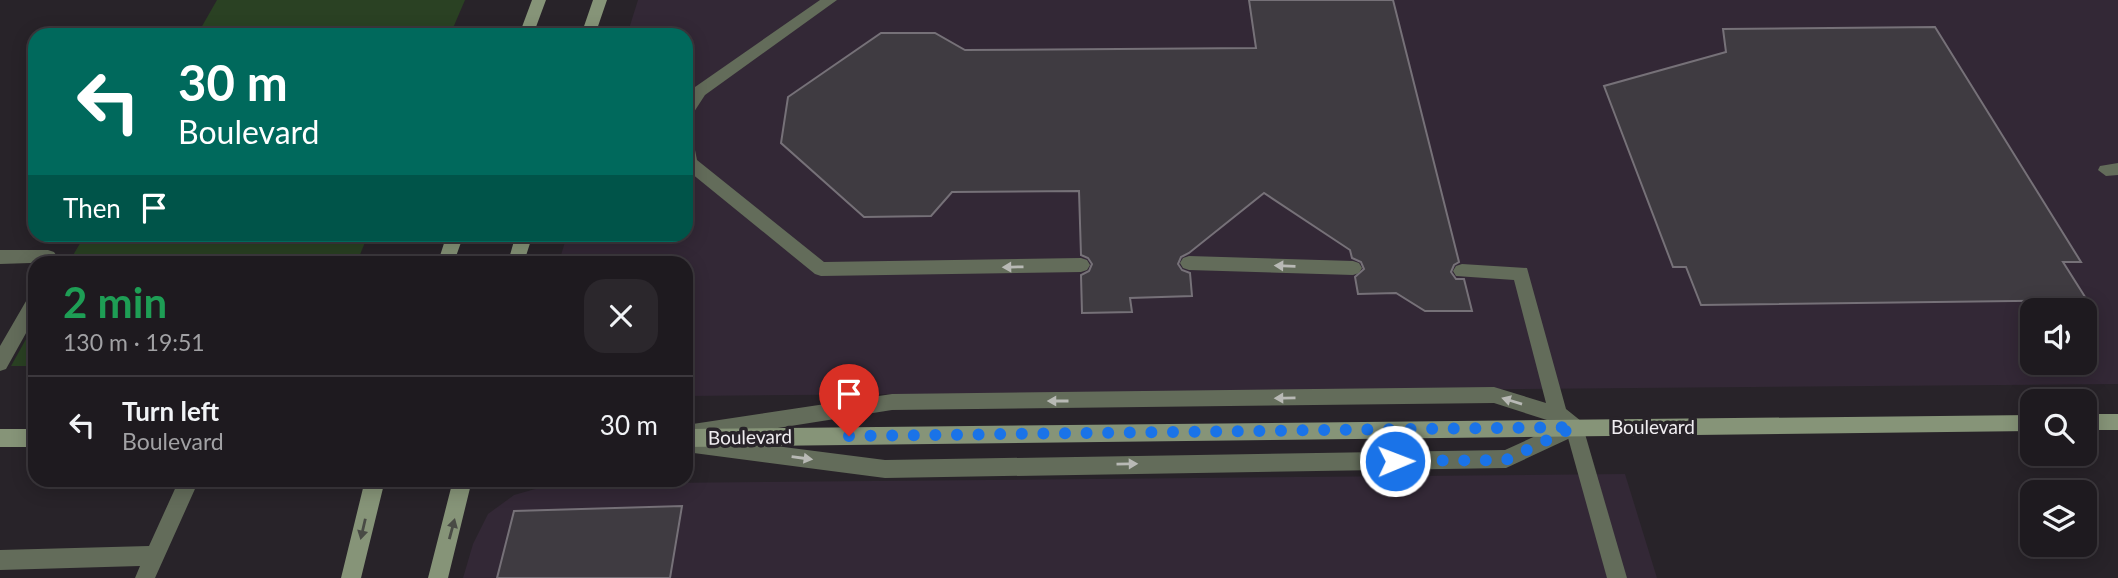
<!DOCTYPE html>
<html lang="en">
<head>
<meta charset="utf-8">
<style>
	:root { --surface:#1e1a1f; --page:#2b272c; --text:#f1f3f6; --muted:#a1a1a4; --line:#3c383d }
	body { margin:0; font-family:Lato,sans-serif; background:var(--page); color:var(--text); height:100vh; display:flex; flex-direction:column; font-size:26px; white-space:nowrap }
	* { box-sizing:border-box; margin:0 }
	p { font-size:23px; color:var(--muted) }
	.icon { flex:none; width:38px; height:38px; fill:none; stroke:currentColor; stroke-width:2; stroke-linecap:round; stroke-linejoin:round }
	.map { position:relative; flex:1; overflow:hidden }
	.drawer { position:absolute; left:28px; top:256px; width:665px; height:231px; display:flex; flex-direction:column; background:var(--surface); border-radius:21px; box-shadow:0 4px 18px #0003,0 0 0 2px var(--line) }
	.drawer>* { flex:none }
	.hud { position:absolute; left:28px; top:28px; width:665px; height:214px; border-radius:21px; box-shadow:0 4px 18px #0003,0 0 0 2px var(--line); background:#00695c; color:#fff; overflow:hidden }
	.controls { position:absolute; left:2020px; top:298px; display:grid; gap:14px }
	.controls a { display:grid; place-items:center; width:77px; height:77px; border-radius:14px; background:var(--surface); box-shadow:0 4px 18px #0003,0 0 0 2px var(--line); font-size:35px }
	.pin { position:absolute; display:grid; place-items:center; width:60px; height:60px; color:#fff; margin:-72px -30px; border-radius:50% 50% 50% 0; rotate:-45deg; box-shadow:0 0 7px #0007 }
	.pin .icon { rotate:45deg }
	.me { position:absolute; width:77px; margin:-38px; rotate:89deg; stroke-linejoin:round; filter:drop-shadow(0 0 5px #0008) }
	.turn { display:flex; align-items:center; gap:24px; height:147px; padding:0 35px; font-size:32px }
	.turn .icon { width:91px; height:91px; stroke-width:2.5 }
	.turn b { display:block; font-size:49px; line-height:60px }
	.then { display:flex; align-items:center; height:66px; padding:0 35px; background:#0003; gap:14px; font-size:26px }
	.round { display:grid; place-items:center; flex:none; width:74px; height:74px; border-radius:21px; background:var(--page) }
	.head { display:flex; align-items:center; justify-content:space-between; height:119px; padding:0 35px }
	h1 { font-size:42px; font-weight:700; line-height:52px; color:#1e9e55 }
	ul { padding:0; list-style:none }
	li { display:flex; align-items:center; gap:21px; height:98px; padding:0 35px; border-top:2px solid var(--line) }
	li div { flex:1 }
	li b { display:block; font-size:26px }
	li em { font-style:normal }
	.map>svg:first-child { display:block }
	.medical { fill:#332836; fill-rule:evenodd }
	.green { fill:#2a4123 }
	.building { fill:#3f3b41; stroke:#767178; stroke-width:2 }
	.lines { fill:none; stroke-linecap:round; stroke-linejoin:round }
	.lane { fill:#636c5a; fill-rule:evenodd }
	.street { fill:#636c5a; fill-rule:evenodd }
	.secondary { fill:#869478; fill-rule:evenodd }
	.oneway { fill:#b8b9b5 }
	.oneway2 { fill:#494b45 }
	.route { stroke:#1a73e8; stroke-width:12; stroke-dasharray:0 21.6 }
	.labels { text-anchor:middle; stroke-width:7; stroke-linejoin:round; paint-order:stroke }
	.street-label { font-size:19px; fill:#f0edf1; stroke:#282329 }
</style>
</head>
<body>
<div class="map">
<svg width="2118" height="578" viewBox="0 0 2118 578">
	<rect width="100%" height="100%" fill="#282329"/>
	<!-- medical -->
	<path class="medical" d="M 638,0 L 2118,0 L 2118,384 L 686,396 L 686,262 L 559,262 L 567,235 L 686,234 L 686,35 L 627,35 ZM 2032,310 L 2084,310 L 2084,362 L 2032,362 Z
		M 1625,474 L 1657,578 L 463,578 L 473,544 L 488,514 L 514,495 L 553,484 Z"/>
	<!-- green -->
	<path class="green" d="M 217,0 L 465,0 L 450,35 L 197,35 Z
		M 85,235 L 85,234 L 368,235 L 357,262 L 69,262 Z
		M 35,323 L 35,366 L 11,366 Z"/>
	<!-- building -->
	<path class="building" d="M 1249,0 L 1393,0 L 1459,262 L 1454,265 L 1451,272 L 1456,279 L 1464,279 L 1472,311 L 1425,311 L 1396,293 L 1358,294 L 1355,277 L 1364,269 L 1361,262 L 1352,258 L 1350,250 L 1264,193 L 1189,253 L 1181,257 L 1178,264 L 1182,270 L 1190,273 L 1192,296 L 1130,298 L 1132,312 L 1082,313 L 1081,275 L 1089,271 L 1092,264 L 1088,258 L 1081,255 L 1079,191 L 952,192 L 931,216 L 864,217 L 781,143 L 788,97 L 881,33 L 935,33 L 965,50 L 1256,48 Z
		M 1935,27 L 2081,262 L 2063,262 L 2087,300 L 1701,305 L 1686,267 L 1673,267 L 1604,86 L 1726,52 L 1723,29 Z
		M 682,506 L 670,578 L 497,578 L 514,511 Z"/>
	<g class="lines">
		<!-- lane -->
		<path class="lane" d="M 820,0 L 837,0 L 705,95 L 692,115 L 686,117 L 686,99 L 695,87 Z
			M 686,139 L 694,145 L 697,160 L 824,262 L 1081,258 L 1087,260 L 1090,265 L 1087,270 L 1081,272 L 821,276 L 815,274 L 686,169 Z
			M 2118,163 L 2118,175 L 2106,176 L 2098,170 L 2100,166 Z
			M 0,250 L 48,250 L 54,252 L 61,262 L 0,264 Z
			M 1189,256 L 1353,261 L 1359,263 L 1362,268 L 1359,273 L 1353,275 L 1189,270 L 1183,268 L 1180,263 L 1183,258 Z
			M 1462,264 L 1527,268 L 1566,409 L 1581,421 L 1583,427 L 1581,433 L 1506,468 L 885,478 L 686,452 L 686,425 L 892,394 L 1494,387 L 1546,403 L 1514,280 L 1456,276 L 1453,271 L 1456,266 ZM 1494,403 L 1550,421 L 1553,428 L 1505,450 L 885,460 L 714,438 L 892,410 Z
			M 35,294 L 35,317 L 6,369 L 0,371 L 0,346 L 29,296 Z
			M 179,480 L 199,480 L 155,578 L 135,578 L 140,566 L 0,570 L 0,550 L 149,546 Z"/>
		<!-- street -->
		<path class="street" d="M 1574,419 L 1581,421 L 1583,427 L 1627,578 L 1607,578 L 1565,427 L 1567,421 Z"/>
		<!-- secondary -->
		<path class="secondary" d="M 532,0 L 546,0 L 533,35 L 519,35 Z
			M 593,0 L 607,0 L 595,35 L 581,35 Z
			M 447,234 L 464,234 L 454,262 L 438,262 Z
			M 516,234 L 533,234 L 524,262 L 508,262 Z
			M 2084,414 L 2118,414 L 2118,430 L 2084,430 Z
			M 2032,415 L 2032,431 L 686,447 L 686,429 Z
			M 0,429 L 35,429 L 35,447 L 0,447 Z
			M 365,480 L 385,480 L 361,578 L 341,578 Z
			M 453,480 L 472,480 L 448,578 L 428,578 Z"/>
	</g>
	<!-- one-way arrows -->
	<defs><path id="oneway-solid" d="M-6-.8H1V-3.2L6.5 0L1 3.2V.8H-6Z" transform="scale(1.75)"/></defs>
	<g class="oneway">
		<use href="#oneway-solid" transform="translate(1285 266) rotate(-178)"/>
		<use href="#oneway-solid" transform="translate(1013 267) rotate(179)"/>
		<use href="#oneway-solid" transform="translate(1285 398) rotate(179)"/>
		<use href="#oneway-solid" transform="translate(1058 401) rotate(180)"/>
		<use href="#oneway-solid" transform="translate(1512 401) rotate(-163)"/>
		<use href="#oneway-solid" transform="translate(802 458) rotate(8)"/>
		<use href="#oneway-solid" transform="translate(1127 464) rotate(-1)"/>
	</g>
	<g class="oneway2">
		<use href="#oneway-solid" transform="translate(363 529) rotate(103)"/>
		<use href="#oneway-solid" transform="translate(452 529) rotate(-75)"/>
	</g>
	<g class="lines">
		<!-- route -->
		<path class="route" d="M 849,436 L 1574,427 L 1506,460 L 1395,461"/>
	</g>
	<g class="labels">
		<!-- street labels -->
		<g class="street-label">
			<text x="1653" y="434">Boulevard</text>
			<text transform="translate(750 437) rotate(-1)" y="7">Boulevard</text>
		</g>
	</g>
</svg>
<div class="controls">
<a><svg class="icon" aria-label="sound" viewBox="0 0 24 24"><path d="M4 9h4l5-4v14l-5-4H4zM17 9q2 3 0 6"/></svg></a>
<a><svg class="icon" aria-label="search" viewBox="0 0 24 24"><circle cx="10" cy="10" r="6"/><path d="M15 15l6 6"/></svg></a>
<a><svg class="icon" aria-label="layers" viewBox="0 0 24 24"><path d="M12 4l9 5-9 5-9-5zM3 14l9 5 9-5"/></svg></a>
</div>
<div class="pin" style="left:849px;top:436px;background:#d93025"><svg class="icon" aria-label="arrive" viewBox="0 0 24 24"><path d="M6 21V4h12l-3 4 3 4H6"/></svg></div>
<svg class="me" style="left:1395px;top:461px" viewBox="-20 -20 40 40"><circle r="17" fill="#1a73e8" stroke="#fff" stroke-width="3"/><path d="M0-11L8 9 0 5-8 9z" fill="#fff"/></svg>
<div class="hud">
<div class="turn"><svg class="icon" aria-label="left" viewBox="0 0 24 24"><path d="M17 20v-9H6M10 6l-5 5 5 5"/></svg><div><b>30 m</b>Boulevard</div></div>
<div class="then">Then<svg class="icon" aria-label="arrive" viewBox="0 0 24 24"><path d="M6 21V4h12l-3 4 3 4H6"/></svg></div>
</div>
<section class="drawer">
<div class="head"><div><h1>2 min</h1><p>130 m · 19:51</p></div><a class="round"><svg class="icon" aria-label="close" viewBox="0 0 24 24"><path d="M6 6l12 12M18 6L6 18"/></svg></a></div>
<ul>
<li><svg class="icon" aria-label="left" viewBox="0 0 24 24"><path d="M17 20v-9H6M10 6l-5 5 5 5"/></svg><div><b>Turn left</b><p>Boulevard</p></div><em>30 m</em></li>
</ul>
</section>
</div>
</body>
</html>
